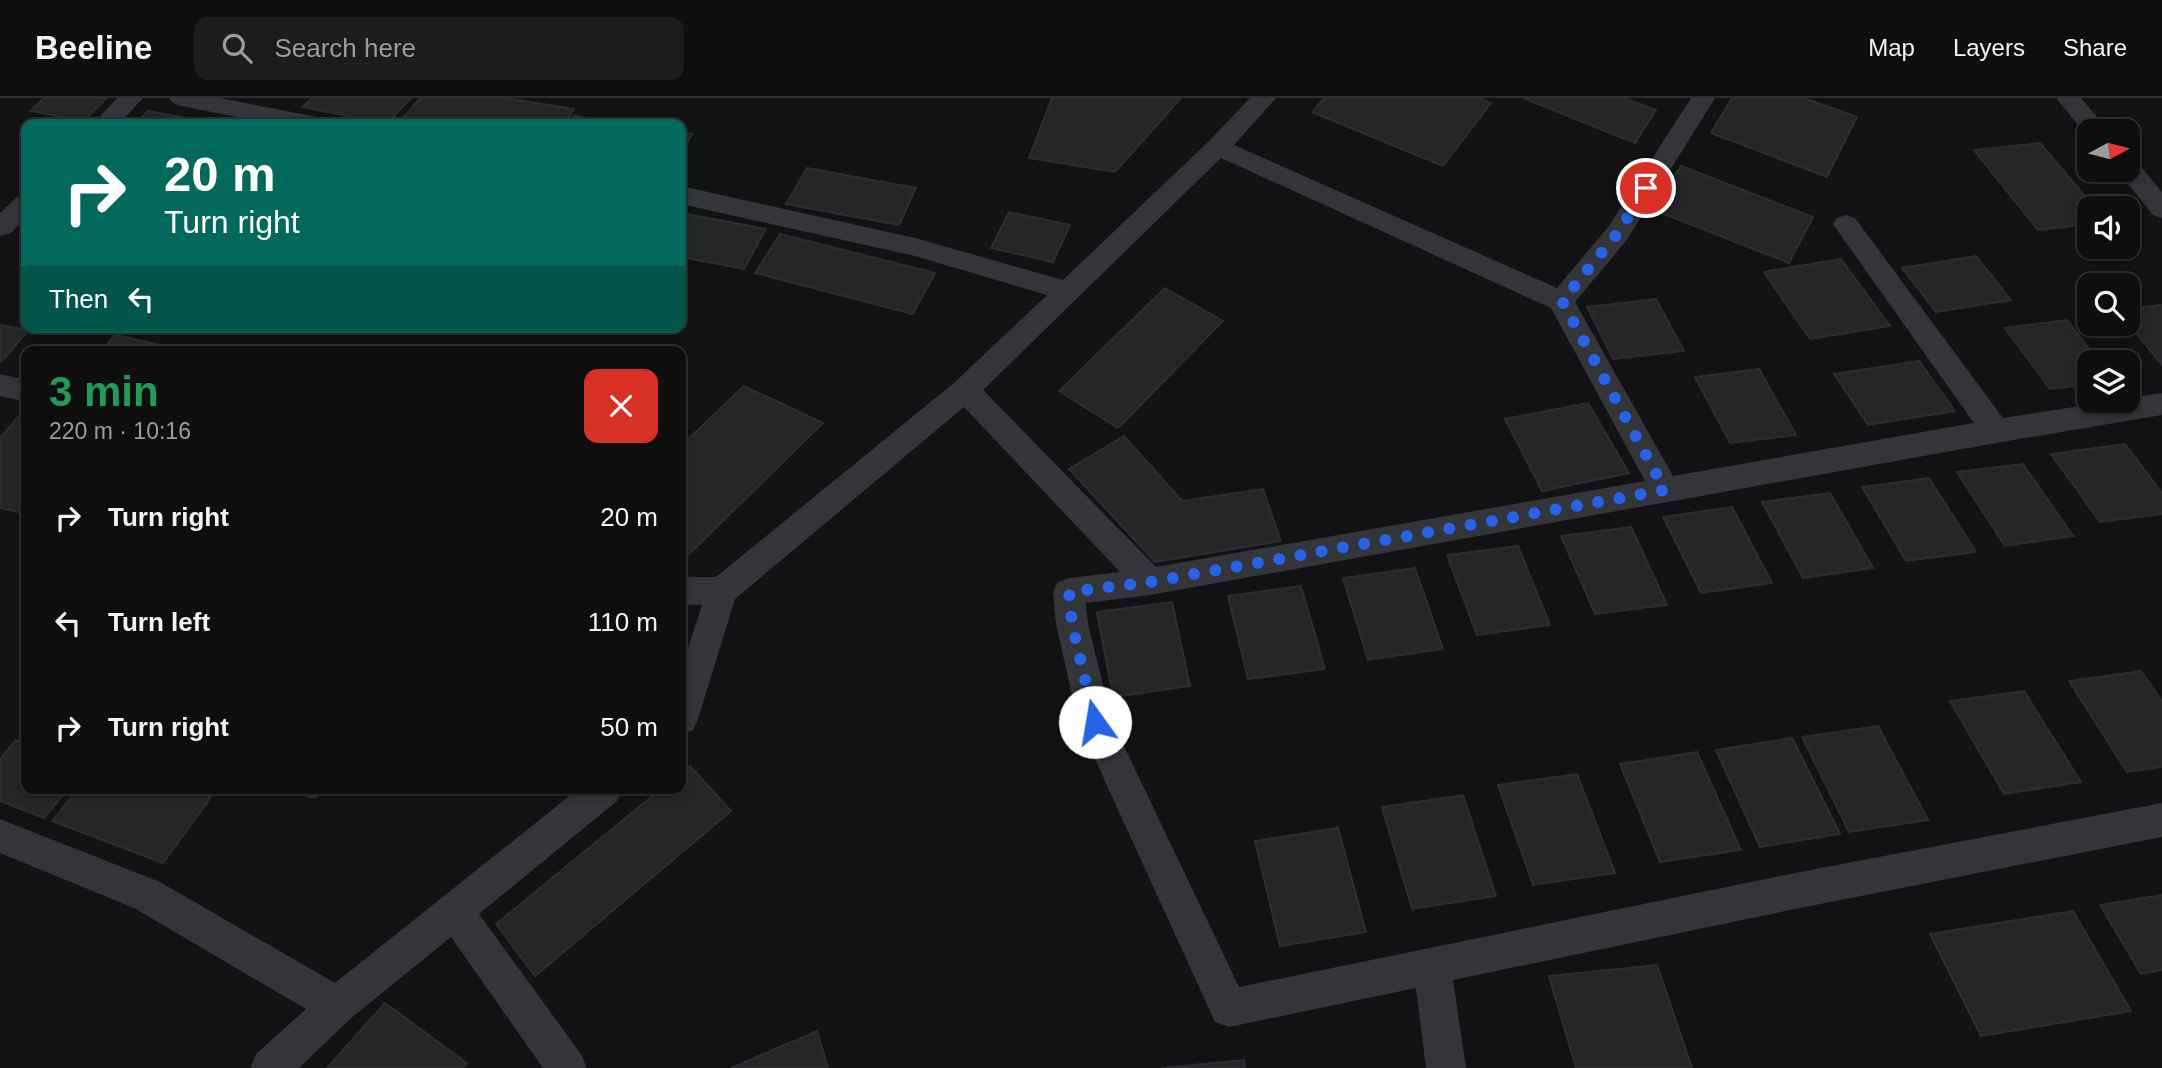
<!DOCTYPE html>
<html lang="en">
<head>
<meta charset="utf-8">
<style>
	:root { --surface:#0e0e0f; --page:#1c1c1d; --text:#f1f3f6; --muted:#9b9c9e; --line:#2e2e2f }
	body { margin:0; font-family:Helvetica,sans-serif; background:var(--page); color:var(--text); height:100vh; display:flex; flex-direction:column; font-size:26px; white-space:nowrap }
	* { box-sizing:border-box; margin:0 }
	p { font-size:23px; color:var(--muted) }
	.icon { flex:none; width:38px; height:38px; fill:none; stroke:currentColor; stroke-width:2; stroke-linecap:round; stroke-linejoin:round }
	.map { position:relative; flex:1; overflow:hidden }
	.sheet { position:absolute; left:21px; top:248px; width:665px; height:448px; display:flex; flex-direction:column; background:var(--surface); border-radius:14px; box-shadow:0 4px 10px #0003,0 0 0 2px var(--line) }
	.sheet>* { flex:none }
	.top-card { position:absolute; left:21px; top:21px; width:665px; height:214px; border-radius:14px; box-shadow:0 4px 10px #0003,0 0 0 2px var(--line); background:#00695c; color:#fff; overflow:hidden }
	.needle { width:46px; rotate:83deg }
	.tools { position:absolute; left:2077px; top:21px; display:grid; gap:14px }
	.tools a { display:grid; place-items:center; width:63px; height:63px; border-radius:14px; background:var(--surface); box-shadow:0 4px 10px #0003,0 0 0 2px var(--line); font-size:35px }
	.pin { position:absolute; display:grid; place-items:center; width:60px; height:60px; color:#fff; margin:-30px; border:4px solid #fff; border-radius:50%; box-shadow:0 2px 7px #0007 }
	.me { position:absolute; width:77px; margin:-38px; rotate:347deg; stroke-linejoin:round; filter:drop-shadow(0 0 5px #0008) }
	.turn { display:flex; align-items:center; gap:24px; height:147px; padding:0 28px; font-size:32px }
	.turn .icon { width:91px; height:91px; stroke-width:2.5 }
	.turn b { display:block; font-size:49px; line-height:60px }
	.then { display:flex; align-items:center; height:66px; padding:0 28px; background:#0003; gap:14px; font-size:26px }
	.round { display:grid; place-items:center; flex:none; width:74px; height:74px; border-radius:14px; background:var(--page) }
	.summary { display:flex; align-items:center; justify-content:space-between; height:119px; padding:0 28px }
	h1 { font-size:42px; font-weight:600; line-height:52px; color:#1e9e55 }
	ul { padding:0; list-style:none }
	li { display:flex; align-items:center; gap:21px; height:105px; padding:0 28px }
	li div { flex:1 }
	li b { display:block; font-size:26px }
	li em { font-style:normal }
	header { display:flex; align-items:center; gap:42px; box-sizing:border-box; height:98px; padding:0 35px; background:var(--surface); border-bottom:2px solid var(--line) }
	header strong { font-size:33px }
	nav { display:flex; gap:38px; margin-inline-start:auto; font-size:24px }
	.search { width:490px; height:63px; background:var(--page); display:flex; align-items:center; gap:18px; box-sizing:border-box; padding:0 24px; border-radius:14px; color:var(--muted); font-size:26px }
	.map>svg:first-child { display:block }
	.building { fill:#252528; stroke:#2c2d30; stroke-width:2 }
	.lines { fill:none; stroke-linecap:round; stroke-linejoin:round }
	.street { fill:#333539; fill-rule:evenodd }
	.route { stroke:#2563eb; stroke-width:12; stroke-dasharray:0 21.6 }
</style>
</head>
<body>
<header>
<strong>Beeline</strong>
<div class="search"><svg class="icon" aria-label="search" viewBox="0 0 24 24"><circle cx="10" cy="10" r="6"/><path d="M15 15l6 6"/></svg>Search here</div>
<nav><a>Map</a><a>Layers</a><a>Share</a></nav>
</header>
<div class="map">
<svg width="2162" height="970" viewBox="0 0 2162 970">
	<rect width="100%" height="100%" fill="#121214"/>
	<!-- building -->
	<path class="building" d="M 44,0 L 107,0 L 83,23 L 30,13 Z
		M 312,0 L 411,0 L 387,26 L 303,9 Z
		M 420,0 L 504,0 L 574,11 L 564,26 L 398,26 Z
		M 1052,0 L 1181,0 L 1115,74 L 1029,60 Z
		M 1324,0 L 1479,0 L 1491,5 L 1443,68 L 1312,14 Z
		M 1523,0 L 1624,0 L 1656,12 L 1635,45 Z
		M 1732,0 L 1804,0 L 1857,19 L 1827,79 L 1711,35 Z
		M 148,13 L 219,26 L 135,26 Z
		M 574,18 L 629,26 L 569,26 Z
		M 681,34 L 692,36 L 681,56 Z
		M 2040,45 L 2095,110 L 2090,110 L 2090,126 L 2038,132 L 1974,52 Z
		M 1681,68 L 1813,119 L 1789,165 L 1654,112 Z
		M 807,70 L 916,90 L 899,127 L 786,106 Z
		M 1009,114 L 1070,127 L 1053,164 L 991,150 Z
		M 681,115 L 766,131 L 744,171 L 681,159 Z
		M 780,136 L 935,175 L 913,216 L 755,175 Z
		M 1976,158 L 2011,202 L 1936,214 L 1902,170 Z
		M 1841,161 L 1890,228 L 1810,241 L 1764,174 Z
		M 1165,190 L 1223,223 L 1118,330 L 1059,293 Z
		M 1656,201 L 1684,253 L 1613,261 L 1587,209 Z
		M 2162,207 L 2162,267 L 2128,225 L 2128,211 Z
		M 2067,222 L 2099,264 L 2090,264 L 2090,286 L 2050,291 L 2005,230 Z
		M 0,227 L 29,232 L 0,265 Z
		M 115,237 L 192,254 L 101,254 Z
		M 1919,263 L 1955,313 L 1868,327 L 1834,276 Z
		M 1759,271 L 1796,337 L 1730,345 L 1695,279 Z
		M 744,288 L 823,325 L 684,461 L 681,460 L 681,348 Z
		M 1588,305 L 1629,375 L 1542,393 L 1505,321 Z
		M 19,318 L 26,320 L 26,404 L 18,414 L 0,410 L 0,340 Z
		M 1124,338 L 1182,403 L 1263,391 L 1281,443 L 1155,464 L 1069,371 Z
		M 2125,346 L 2162,395 L 2162,416 L 2100,424 L 2051,356 Z
		M 2023,366 L 2073,438 L 2005,448 L 1957,374 Z
		M 1929,380 L 1976,454 L 1906,463 L 1862,389 Z
		M 1830,395 L 1873,470 L 1803,480 L 1762,404 Z
		M 1732,409 L 1772,485 L 1701,495 L 1663,419 Z
		M 1631,429 L 1667,507 L 1595,516 L 1561,438 Z
		M 1518,448 L 1550,527 L 1477,537 L 1447,457 Z
		M 1415,470 L 1443,551 L 1368,562 L 1343,480 Z
		M 1301,488 L 1325,571 L 1248,581 L 1228,498 Z
		M 1172,504 L 1190,588 L 1113,599 L 1097,514 Z
		M 2141,573 L 2162,603 L 2162,669 L 2127,674 L 2069,583 Z
		M 2024,593 L 2081,684 L 2004,696 L 1950,603 Z
		M 1878,628 L 1928,722 L 1849,734 L 1802,639 Z
		M 1792,640 L 1840,736 L 1760,749 L 1716,652 Z
		M 16,642 L 26,646 L 26,691 L 68,691 L 44,720 L 0,703 L 0,661 Z
		M 1697,654 L 1741,752 L 1660,764 L 1620,666 Z
		M 690,668 L 731,713 L 535,878 L 496,826 L 661,691 L 681,691 L 681,675 Z
		M 1577,676 L 1615,775 L 1533,787 L 1498,687 Z
		M 78,691 L 188,691 L 211,699 L 163,765 L 52,723 Z
		M 283,691 L 321,691 L 315,700 Z
		M 1463,697 L 1496,798 L 1412,811 L 1382,709 Z
		M 1338,730 L 1366,834 L 1280,848 L 1255,743 Z
		M 2162,797 L 2162,872 L 2141,876 L 2100,807 Z
		M 2073,813 L 2131,913 L 1981,938 L 1930,836 Z
		M 1657,867 L 1692,970 L 1576,970 L 1549,878 Z
		M 385,905 L 467,965 L 462,970 L 327,970 Z
		M 817,933 L 828,970 L 731,970 Z
		M 1244,962 L 1245,970 L 1162,970 Z"/>
	<g class="lines">
		<!-- street -->
		<path class="street" d="M 117,0 L 143,0 L 119,26 L 93,26 Z
			M 169,0 L 220,0 L 312,18 L 321,20 L 324,26 L 273,26 L 181,8 L 173,5 Z
			M 1250,0 L 1276,0 L 1234,47 L 1557,190 L 1608,129 L 1691,0 L 1715,0 L 1626,143 L 1575,204 L 1673,378 L 1974,325 L 1837,132 L 1833,126 L 1837,120 L 1846,117 L 1855,120 L 2003,320 L 2113,303 L 2128,303 L 2128,300 L 2162,295 L 2162,317 L 1996,345 L 1150,497 L 1086,505 L 1088,526 L 1112,623 L 1239,889 L 1805,773 L 2162,705 L 2162,739 L 1805,809 L 1453,882 L 1466,970 L 1426,970 L 1416,890 L 1229,929 L 1215,924 L 1078,624 L 1056,526 L 1053,494 L 1058,484 L 1069,480 L 1120,474 L 964,309 L 735,501 L 698,621 L 693,632 L 681,636 L 681,571 L 702,507 L 681,507 L 681,479 L 716,479 L 955,284 L 1047,197 L 915,158 L 681,106 L 681,88 L 915,140 L 1063,182 L 1209,43 ZM 1221,60 L 1551,210 L 1645,383 L 1156,469 L 983,292 Z
			M 2056,0 L 2081,0 L 2109,33 L 2090,33 L 2088,39 Z
			M 2128,62 L 2137,64 L 2162,94 L 2162,120 L 2153,117 L 2117,72 L 2128,72 Z
			M 26,96 L 26,120 L 11,135 L 0,138 L 0,115 L 17,99 Z
			M 0,276 L 26,282 L 26,304 L 0,298 Z
			M 578,691 L 622,691 L 617,703 L 479,816 L 581,956 L 587,970 L 543,970 L 451,839 L 350,921 L 299,970 L 250,970 L 256,956 L 306,911 L 134,810 L 0,755 L 0,721 L 160,784 L 335,885 Z"/>
	</g>
	<g class="lines">
		<!-- route -->
		<path class="route" d="M 1095,624 L 1072,526 L 1069,494 L 1150,484 L 1665,392 L 1562,203 L 1617,136 L 1646,90"/>
	</g>
</svg>
<div class="tools">
<a><svg class="needle" viewBox="-14 -14 28 28"><path d="M0-13l5 13h-10z" fill="#e53935"/><path d="M0 13l5-13h-10z" fill="#9b9c9e"/></svg></a>
<a><svg class="icon" aria-label="sound" viewBox="0 0 24 24"><path d="M4 9h4l5-4v14l-5-4H4zM17 9q2 3 0 6"/></svg></a>
<a><svg class="icon" aria-label="search" viewBox="0 0 24 24"><circle cx="10" cy="10" r="6"/><path d="M15 15l6 6"/></svg></a>
<a><svg class="icon" aria-label="layers" viewBox="0 0 24 24"><path d="M12 4l9 5-9 5-9-5zM3 14l9 5 9-5"/></svg></a>
</div>
<div class="pin" style="left:1646px;top:90px;background:#d93025"><svg class="icon" aria-label="arrive" viewBox="0 0 24 24"><path d="M6 21V4h12l-3 4 3 4H6"/></svg></div>
<svg class="me" style="left:1095px;top:624px" viewBox="-20 -20 40 40"><circle r="19" fill="#fff"/><path d="M0-13L10 11 0 6-10 11z" fill="#2563eb"/></svg>
<div class="top-card">
<div class="turn"><svg class="icon" aria-label="right" viewBox="0 0 24 24"><path d="M7 20v-9h11M14 6l5 5-5 5"/></svg><div><b>20 m</b>Turn right</div></div>
<div class="then">Then<svg class="icon" aria-label="left" viewBox="0 0 24 24"><path d="M17 20v-9H6M10 6l-5 5 5 5"/></svg></div>
</div>
<section class="sheet">
<div class="summary"><div><h1>3 min</h1><p>220 m · 10:16</p></div><a class="round" style="background:#d93025;color:#fff"><svg class="icon" aria-label="close" viewBox="0 0 24 24"><path d="M6 6l12 12M18 6L6 18"/></svg></a></div>
<ul>
<li><svg class="icon" aria-label="right" viewBox="0 0 24 24"><path d="M7 20v-9h11M14 6l5 5-5 5"/></svg><div><b>Turn right</b></div><em>20 m</em></li>
<li><svg class="icon" aria-label="left" viewBox="0 0 24 24"><path d="M17 20v-9H6M10 6l-5 5 5 5"/></svg><div><b>Turn left</b></div><em>110 m</em></li>
<li><svg class="icon" aria-label="right" viewBox="0 0 24 24"><path d="M7 20v-9h11M14 6l5 5-5 5"/></svg><div><b>Turn right</b></div><em>50 m</em></li>
</ul>
</section>
</div>
</body>
</html>
